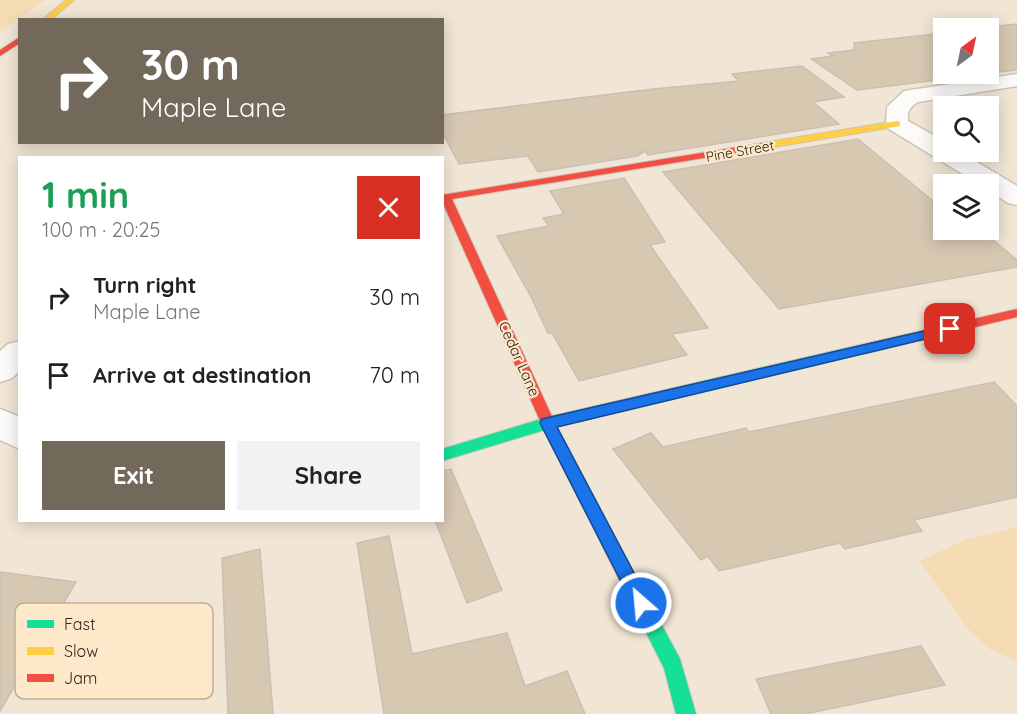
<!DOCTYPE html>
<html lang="en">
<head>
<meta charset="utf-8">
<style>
	:root { --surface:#fff; --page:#f2f2f2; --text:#222; --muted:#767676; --accent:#72695b }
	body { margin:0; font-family:Quicksand,sans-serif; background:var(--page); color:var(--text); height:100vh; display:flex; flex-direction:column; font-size:22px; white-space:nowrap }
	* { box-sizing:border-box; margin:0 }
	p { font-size:20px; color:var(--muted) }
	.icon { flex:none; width:33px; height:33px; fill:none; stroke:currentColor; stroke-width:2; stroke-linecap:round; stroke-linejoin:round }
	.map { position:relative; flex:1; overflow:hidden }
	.panel { position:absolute; left:18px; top:156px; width:426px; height:366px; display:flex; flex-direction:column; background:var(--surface); border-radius:0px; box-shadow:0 3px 15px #0003 }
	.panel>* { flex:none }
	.top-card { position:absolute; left:18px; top:18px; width:426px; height:126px; border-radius:0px; box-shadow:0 3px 15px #0003; background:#72695b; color:#fff; overflow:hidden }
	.needle { width:39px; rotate:33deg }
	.fabs { position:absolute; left:933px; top:18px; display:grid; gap:12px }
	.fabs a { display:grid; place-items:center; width:66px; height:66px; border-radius:0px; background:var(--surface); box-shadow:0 3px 15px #0003; font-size:30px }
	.pin { position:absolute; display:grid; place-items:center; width:51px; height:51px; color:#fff; margin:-26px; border-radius:12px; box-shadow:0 3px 9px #0006 }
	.me { position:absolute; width:66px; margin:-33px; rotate:333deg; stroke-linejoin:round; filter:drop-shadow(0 0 4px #0008) }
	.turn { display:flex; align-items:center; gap:21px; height:126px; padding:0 24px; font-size:27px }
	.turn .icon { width:78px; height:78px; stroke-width:2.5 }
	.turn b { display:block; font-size:42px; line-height:51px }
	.round { display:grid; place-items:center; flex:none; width:63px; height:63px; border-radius:0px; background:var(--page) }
	.head { display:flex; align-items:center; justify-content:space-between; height:102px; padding:0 24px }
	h1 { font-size:36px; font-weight:700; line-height:45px; color:#1e9e55 }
	.action { display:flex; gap:12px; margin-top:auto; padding:12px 24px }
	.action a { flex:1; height:69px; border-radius:0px; background:var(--accent); color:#fff; font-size:24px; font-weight:700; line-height:69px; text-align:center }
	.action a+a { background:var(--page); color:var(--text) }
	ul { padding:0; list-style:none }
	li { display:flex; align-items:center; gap:18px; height:78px; padding:0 24px }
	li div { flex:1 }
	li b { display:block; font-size:22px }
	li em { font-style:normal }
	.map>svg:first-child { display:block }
	.green { fill:#f6dcb5 }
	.building { fill:#d7c8b2; stroke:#c9c0b3; stroke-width:1.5 }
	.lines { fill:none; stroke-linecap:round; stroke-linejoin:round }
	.street-casing { stroke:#cdc5b7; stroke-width:3 }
	.fast-casing { stroke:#cdc5b7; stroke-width:2 }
	.slow-casing { stroke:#cdc5b7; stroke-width:2 }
	.jam-casing { stroke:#cdc5b7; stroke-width:2 }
	.street { fill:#fdfbf9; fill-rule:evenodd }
	.fast { fill:#16e098; fill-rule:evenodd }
	.slow { fill:#ffcf43; fill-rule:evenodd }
	.jam { fill:#f24e42; fill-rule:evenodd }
	.route { fill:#1a73e8; stroke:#114b97; stroke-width:1.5 }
	.labels { text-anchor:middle; stroke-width:4.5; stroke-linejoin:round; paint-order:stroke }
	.far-street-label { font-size:14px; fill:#2e261a; stroke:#fde8c9 }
	.street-label { font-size:15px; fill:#2e261a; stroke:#fde8c9 }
	.key { fill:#fde8c9; stroke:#bfae94; stroke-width:1.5 }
	.key-label { font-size:16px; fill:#2e261a }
</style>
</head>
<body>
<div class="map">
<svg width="1017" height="714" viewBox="0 0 1017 714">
	<rect width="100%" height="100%" fill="#f1e6d5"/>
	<!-- green -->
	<path class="green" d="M 0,0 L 45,0 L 0,32 Z
		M 1017,527 L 1017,661 L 989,649 L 966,627 L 920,561 L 964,540 Z"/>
	<!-- building -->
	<path class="building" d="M 1017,24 L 1017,70 L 988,73 L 988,28 L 979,28 Z
		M 944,33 L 944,74 L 987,74 L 857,90 L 811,59 L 833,56 L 828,53 L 854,50 L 854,43 Z
		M 802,66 L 844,97 L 813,102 L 839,124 L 648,155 L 645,151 L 637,156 L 538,172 L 528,156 L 459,164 L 442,132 L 442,115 L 653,89 L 739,81 L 732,74 Z
		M 858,139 L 944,210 L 944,230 L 981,230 L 1017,260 L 1017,267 L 779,309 L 663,172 Z
		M 624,178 L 665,242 L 650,245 L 708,328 L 672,334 L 687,355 L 579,381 L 552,333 L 548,333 L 531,297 L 497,236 L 549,226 L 543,218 L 564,214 L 550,191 Z
		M 994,382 L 1017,406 L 1017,497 L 914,520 L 922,531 L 845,549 L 840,543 L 719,571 L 708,556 L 701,560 L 613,449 L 651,433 L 663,447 L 746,428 L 749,432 Z
		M 451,469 L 502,590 L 467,603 L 435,520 L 442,520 L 442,471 Z
		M 389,536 L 412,654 L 507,633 L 525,686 L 567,671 L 585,714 L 384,714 L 357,543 Z
		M 260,549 L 273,714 L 228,714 L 222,558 Z
		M 0,572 L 76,582 L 0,711 Z
		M 921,646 L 945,685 L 805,714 L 771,714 L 756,679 Z"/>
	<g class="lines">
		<defs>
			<path id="street" d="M 1017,74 L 1017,86 L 918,102 C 910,107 907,111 908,121 L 944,141 L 944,152 L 960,152 L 1017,186 L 1017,205 L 1008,203 L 988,190 L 988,184 L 979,184 L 889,129 L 886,124 L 887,107 L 904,91 Z
				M 20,341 L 20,371 L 12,378 L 0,382 L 0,351 L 8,344 Z
				M 0,409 L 20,417 L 20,449 L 0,440 Z"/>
			<path id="fast" d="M 864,344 L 871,349 L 869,352 L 548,429 L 442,461 L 442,449 L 548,417 Z
				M 631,577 L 637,579 L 680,659 L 696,714 L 676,714 L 664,668 L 622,585 L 625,579 Z"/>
			<path id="slow" d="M 66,0 L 74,0 L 50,20 L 42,20 Z
				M 897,121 L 900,122 L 900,126 L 768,148 L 763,145 L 768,142 Z"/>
			<path id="jam" d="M 20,37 L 20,43 L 0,56 L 0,50 Z
				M 768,142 L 771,143 L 771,147 L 452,199 L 555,423 L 640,585 L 637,591 L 631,593 L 625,591 L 541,423 L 442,201 L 442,195 Z
				M 1017,309 L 1017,317 L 864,354 L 857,349 L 864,344 Z"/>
		</defs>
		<!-- street casing -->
		<use href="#street" class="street-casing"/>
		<!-- fast casing -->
		<use href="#fast" class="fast-casing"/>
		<!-- slow casing -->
		<use href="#slow" class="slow-casing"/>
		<!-- jam casing -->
		<use href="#jam" class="jam-casing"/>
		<!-- street -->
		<use href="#street" class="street"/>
		<!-- fast -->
		<use href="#fast" class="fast"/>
		<!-- slow -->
		<use href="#slow" class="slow"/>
		<!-- jam -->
		<use href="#jam" class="jam"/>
	</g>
	<!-- route -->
	<path class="route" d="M 950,325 L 955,326 L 955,332 L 557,427 L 650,603 L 648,609 L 641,611 L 635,609 L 540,423 L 542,419 Z"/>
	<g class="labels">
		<!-- far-street labels -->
		<g class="far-street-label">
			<text transform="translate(740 151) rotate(-10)" y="5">Pine Street</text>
		</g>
		<!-- street labels -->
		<g class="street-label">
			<text transform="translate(519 359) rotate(66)" y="5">Cedar Lane</text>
		</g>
	</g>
	<!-- legend -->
	<rect x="15" y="603" width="198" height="96" rx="9" class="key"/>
	<rect x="27" y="620" width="27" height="8" fill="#16e098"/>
	<rect x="27" y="647" width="27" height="8" fill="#ffcf43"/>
	<rect x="27" y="674" width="27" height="8" fill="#f24e42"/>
	<g class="key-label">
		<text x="64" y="630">Fast</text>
		<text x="64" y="657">Slow</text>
		<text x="64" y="684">Jam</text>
	</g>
</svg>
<div class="fabs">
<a><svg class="needle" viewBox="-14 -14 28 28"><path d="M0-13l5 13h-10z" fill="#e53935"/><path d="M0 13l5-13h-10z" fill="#767676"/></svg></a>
<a><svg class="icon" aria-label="search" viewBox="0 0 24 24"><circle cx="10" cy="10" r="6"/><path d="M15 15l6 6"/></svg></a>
<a><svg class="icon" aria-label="layers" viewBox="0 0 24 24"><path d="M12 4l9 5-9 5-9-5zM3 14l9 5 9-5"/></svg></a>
</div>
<div class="pin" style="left:950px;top:329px;background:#d93025"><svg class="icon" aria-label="arrive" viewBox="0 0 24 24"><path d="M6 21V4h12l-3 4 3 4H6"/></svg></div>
<svg class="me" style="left:641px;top:603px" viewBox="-20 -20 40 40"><circle r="17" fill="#1a73e8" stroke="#fff" stroke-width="3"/><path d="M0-11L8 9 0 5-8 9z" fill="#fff"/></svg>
<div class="top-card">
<div class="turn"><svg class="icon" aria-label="right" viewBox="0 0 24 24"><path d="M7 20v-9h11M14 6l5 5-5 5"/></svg><div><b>30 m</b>Maple Lane</div></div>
</div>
<section class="panel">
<div class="head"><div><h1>1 min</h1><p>100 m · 20:25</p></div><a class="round" style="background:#d93025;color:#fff"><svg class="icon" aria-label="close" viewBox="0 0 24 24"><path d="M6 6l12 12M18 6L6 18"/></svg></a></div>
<ul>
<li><svg class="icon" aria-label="right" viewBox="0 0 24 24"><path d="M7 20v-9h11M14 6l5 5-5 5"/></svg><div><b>Turn right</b><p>Maple Lane</p></div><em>30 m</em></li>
<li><svg class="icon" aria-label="arrive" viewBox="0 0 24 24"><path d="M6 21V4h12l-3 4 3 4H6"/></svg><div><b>Arrive at destination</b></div><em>70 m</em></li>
</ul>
<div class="action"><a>Exit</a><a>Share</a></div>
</section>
</div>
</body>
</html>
